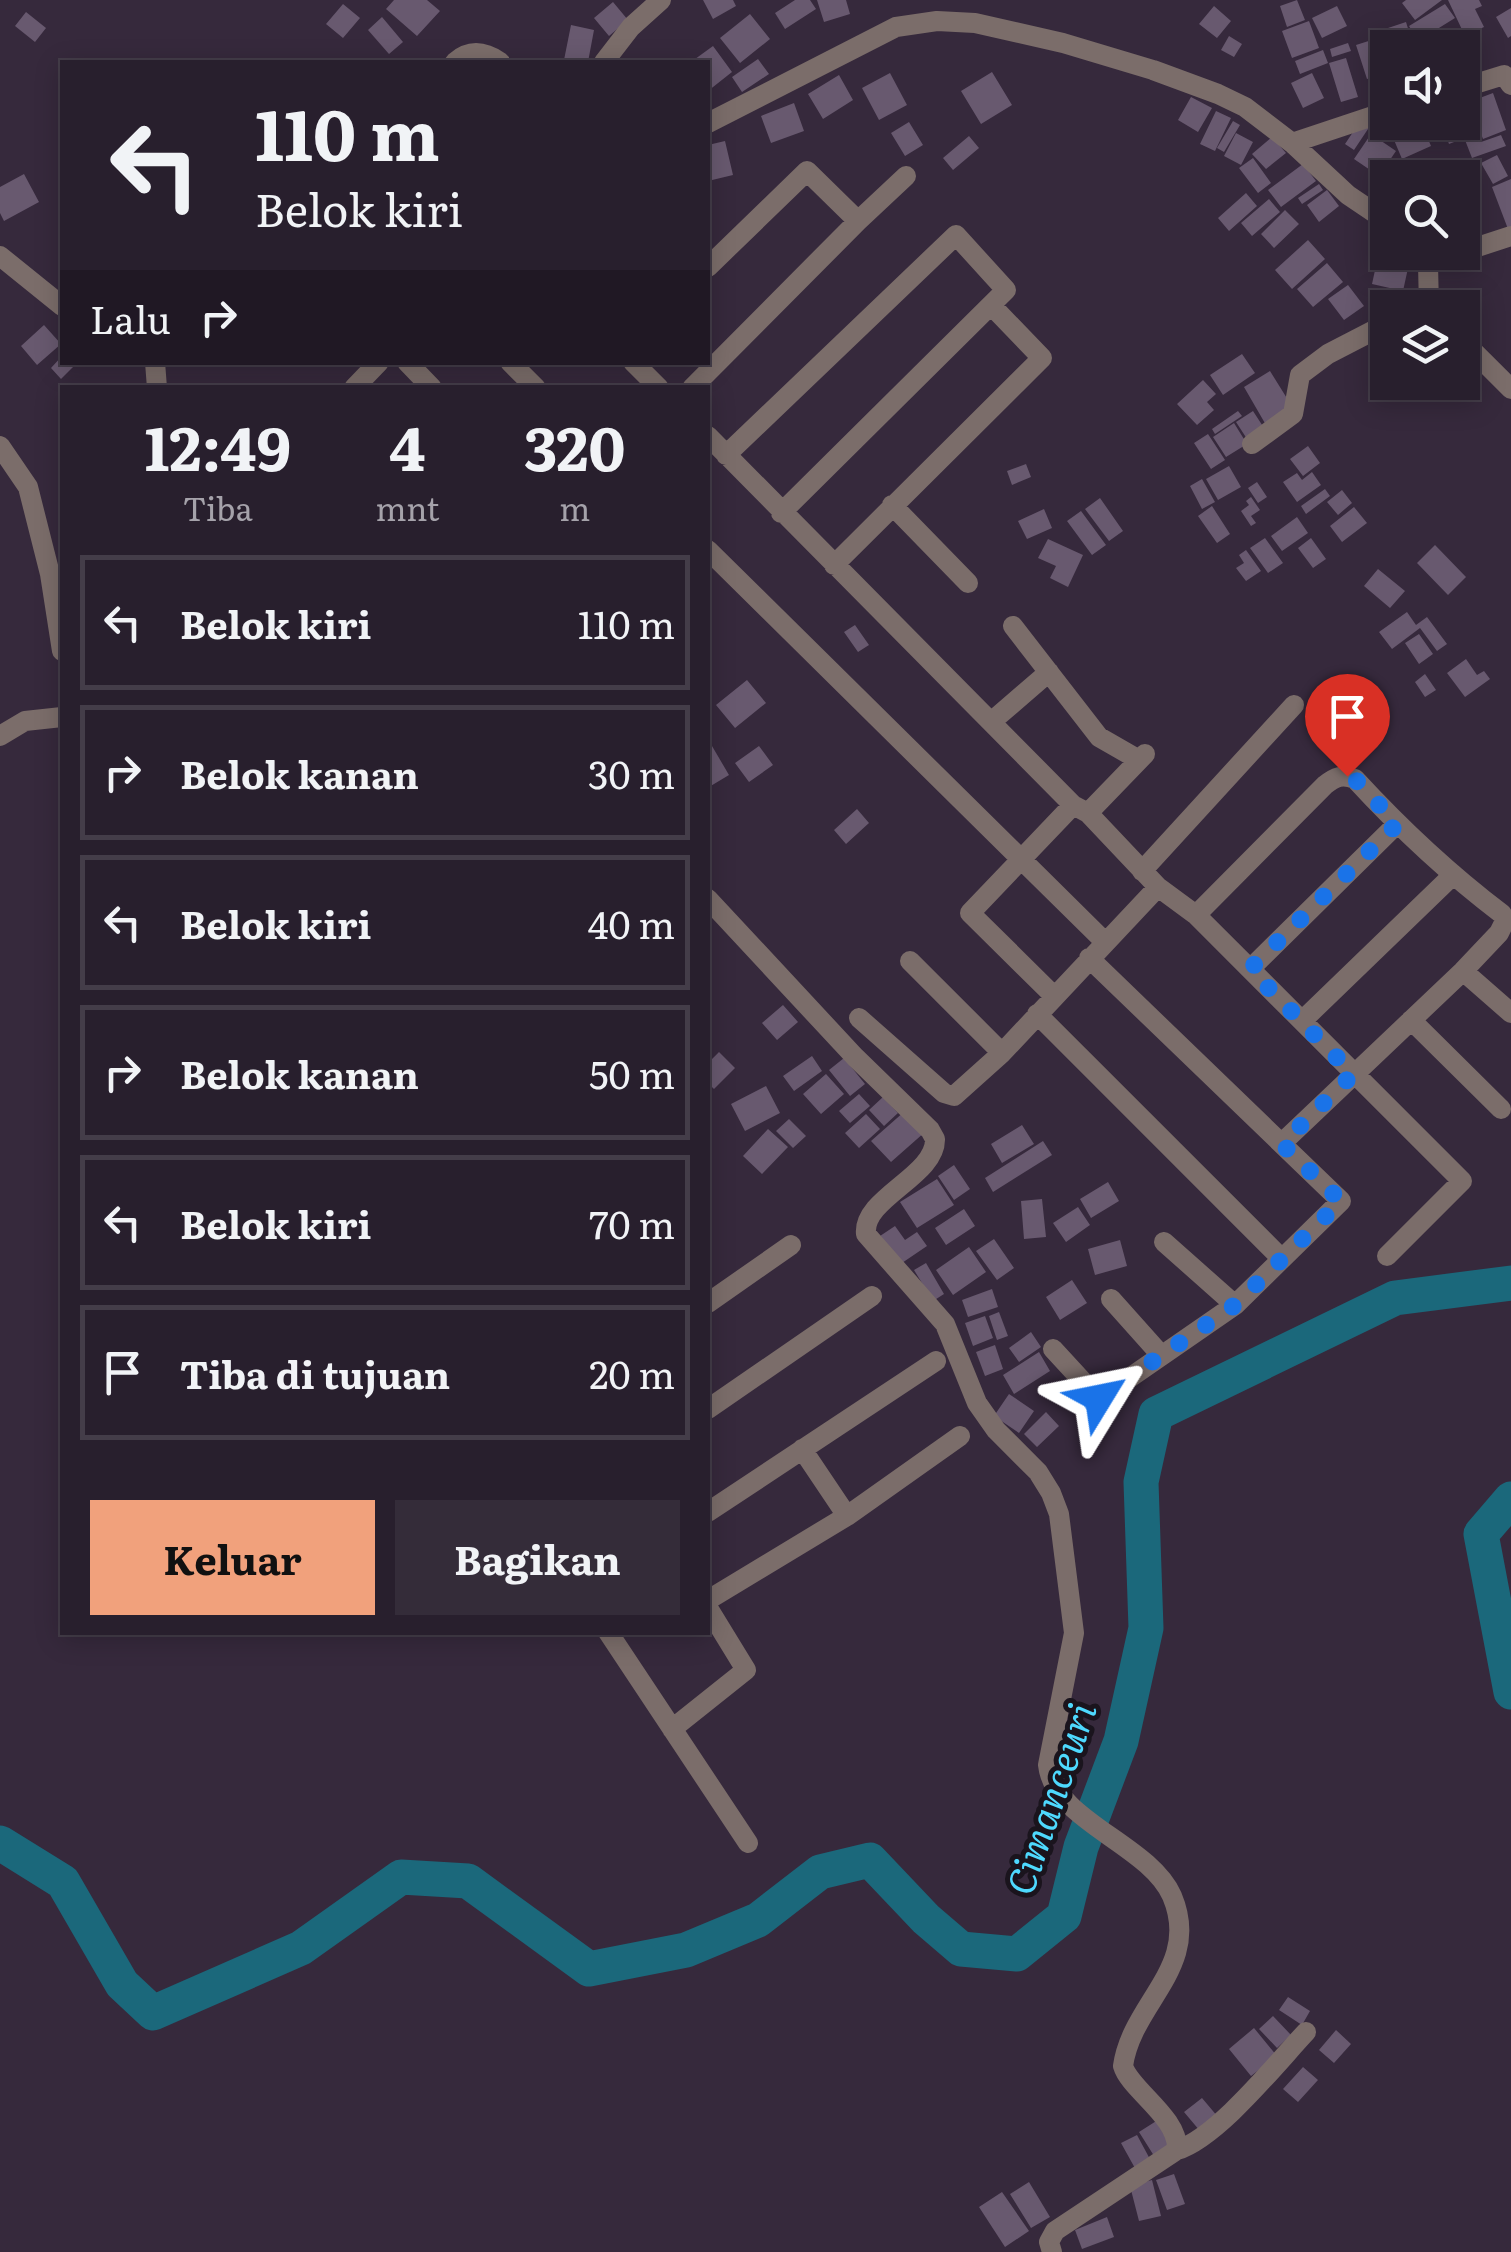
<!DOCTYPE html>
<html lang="id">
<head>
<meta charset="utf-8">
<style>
	:root { --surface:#281f2d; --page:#342c39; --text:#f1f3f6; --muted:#a5a2aa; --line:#443d49; --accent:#f1a17c }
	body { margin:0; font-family:Literata,serif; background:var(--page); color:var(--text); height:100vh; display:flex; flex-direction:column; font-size:38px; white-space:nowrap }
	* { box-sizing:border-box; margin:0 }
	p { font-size:32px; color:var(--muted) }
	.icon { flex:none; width:55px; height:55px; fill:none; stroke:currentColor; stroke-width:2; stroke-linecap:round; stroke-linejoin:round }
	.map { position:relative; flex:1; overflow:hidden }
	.details { position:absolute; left:60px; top:385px; width:650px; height:1250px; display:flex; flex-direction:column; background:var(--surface); border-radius:0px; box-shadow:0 5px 25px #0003,0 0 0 2px var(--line) }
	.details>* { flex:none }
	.banner { position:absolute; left:60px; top:60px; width:650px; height:305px; border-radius:0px; box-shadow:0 5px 25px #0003,0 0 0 2px var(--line); background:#281f2d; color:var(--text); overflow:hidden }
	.tools { position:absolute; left:1370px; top:30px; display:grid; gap:20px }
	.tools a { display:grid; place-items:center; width:110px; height:110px; border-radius:0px; background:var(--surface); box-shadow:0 5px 25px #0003,0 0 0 2px var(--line); font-size:50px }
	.pin { position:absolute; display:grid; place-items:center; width:85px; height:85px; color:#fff; margin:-102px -42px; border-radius:50% 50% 50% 0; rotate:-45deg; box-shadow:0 0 10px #0007 }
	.pin .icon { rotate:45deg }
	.me { position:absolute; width:110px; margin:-55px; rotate:55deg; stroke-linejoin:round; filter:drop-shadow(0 0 8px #0008) }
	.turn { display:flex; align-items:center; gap:35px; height:210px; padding:0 30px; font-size:45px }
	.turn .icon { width:130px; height:130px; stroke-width:2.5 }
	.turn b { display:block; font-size:70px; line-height:85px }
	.then { display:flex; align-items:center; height:95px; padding:0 30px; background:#0003; gap:20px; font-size:38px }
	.eta { display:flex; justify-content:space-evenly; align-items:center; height:170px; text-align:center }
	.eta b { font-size:60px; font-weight:700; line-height:70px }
	.action { display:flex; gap:20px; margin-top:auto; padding:20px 30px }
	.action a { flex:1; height:115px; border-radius:0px; background:var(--accent); color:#111; font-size:40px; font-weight:700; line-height:115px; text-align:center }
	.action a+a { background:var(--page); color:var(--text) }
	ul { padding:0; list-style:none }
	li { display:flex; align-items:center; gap:30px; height:135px; margin:0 20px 15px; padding:0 10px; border:5px solid var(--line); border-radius:0px }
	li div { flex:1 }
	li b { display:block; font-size:38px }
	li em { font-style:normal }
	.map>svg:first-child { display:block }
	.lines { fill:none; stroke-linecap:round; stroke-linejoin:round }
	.river { stroke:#1b687b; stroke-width:35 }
	.building { fill:#68596f }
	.minor { stroke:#7b6d6a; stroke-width:20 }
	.route { stroke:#1a73e8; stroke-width:18; stroke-dasharray:0 32.4 }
	.labels { text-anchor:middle; stroke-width:10; stroke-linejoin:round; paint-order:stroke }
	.water-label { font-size:38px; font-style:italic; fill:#4ed9fe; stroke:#1a141d }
</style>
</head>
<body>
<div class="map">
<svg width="1511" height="2252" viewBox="0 0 1511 2252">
	<rect width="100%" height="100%" fill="#36293c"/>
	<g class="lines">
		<!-- river -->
		<path class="river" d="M 1511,1499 L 1481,1534 L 1511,1692
			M 0,1843 L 63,1882 L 122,1984 L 153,2013 L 301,1948 L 401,1877 L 468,1881 L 589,1969 L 686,1950 L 758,1920 L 820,1872 L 870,1860 L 926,1919 L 961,1949 L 1017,1954 L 1064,1916 L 1081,1847 L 1121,1741 L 1146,1628 L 1141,1482 L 1156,1414 L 1395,1298 L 1511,1283"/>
	</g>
	<!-- building -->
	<path class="building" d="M 394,0 L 427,0 L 440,11 L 417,36 L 386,9 Z
		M 703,0 L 733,0 L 736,6 L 713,19 Z
		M 795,0 L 810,0 L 816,9 L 785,29 L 775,13 Z
		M 817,0 L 846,0 L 850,14 L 824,22 Z
		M 1297,0 L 1305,20 L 1287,27 L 1280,6 Z
		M 1406,0 L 1442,0 L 1415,20 L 1402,3 Z
		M 1448,0 L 1479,0 L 1482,6 L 1475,9 L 1484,27 L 1465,36 Z
		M 613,2 L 628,20 L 609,36 L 594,18 Z
		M 343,4 L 360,18 L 343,38 L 326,24 Z
		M 1445,4 L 1455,18 L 1418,41 L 1409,26 Z
		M 1214,6 L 1231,21 L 1217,38 L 1199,24 Z
		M 1337,6 L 1347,26 L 1322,38 L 1312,18 Z
		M 1511,8 L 1511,36 L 1508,38 L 1496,17 Z
		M 26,12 L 46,28 L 35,42 L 15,26 Z
		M 750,14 L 770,39 L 740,63 L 720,38 Z
		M 382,17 L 403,42 L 389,54 L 368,30 Z
		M 1309,21 L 1319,48 L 1292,58 L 1282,31 Z
		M 1406,22 L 1414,48 L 1390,48 L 1385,29 Z
		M 571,25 L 594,30 L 588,62 L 564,60 Z
		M 1450,34 L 1457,48 L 1431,48 L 1429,44 Z
		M 1229,36 L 1242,44 L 1234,57 L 1221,50 Z
		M 1378,38 L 1388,72 L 1367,79 L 1356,45 Z
		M 1348,43 L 1351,51 L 1332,57 L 1330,49 Z
		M 713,46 L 732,72 L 708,91 L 708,62 L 691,62 Z
		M 1323,50 L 1328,63 L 1300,74 L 1295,61 Z
		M 1346,58 L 1358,97 L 1341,102 L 1329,63 Z
		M 758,59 L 769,74 L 742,92 L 732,77 Z
		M 992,72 L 1012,105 L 981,124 L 961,91 Z
		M 890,73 L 907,105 L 879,120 L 862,88 Z
		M 1312,73 L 1324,98 L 1303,108 L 1291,83 Z
		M 839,75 L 853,100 L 823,119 L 808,94 Z
		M 1493,93 L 1506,130 L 1483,139 L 1469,102 Z
		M 1191,97 L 1212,108 L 1198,132 L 1178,120 Z
		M 794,103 L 804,131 L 771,143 L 761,116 Z
		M 1463,109 L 1472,135 L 1449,144 L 1441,122 L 1462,122 Z
		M 1216,111 L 1231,118 L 1215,151 L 1200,144 Z
		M 1361,120 L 1370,126 L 1354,150 L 1345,144 Z
		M 1233,121 L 1240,125 L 1224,152 L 1217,148 Z
		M 909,122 L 923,145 L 905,156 L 891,133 Z
		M 1401,122 L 1421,122 L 1431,146 L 1402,159 L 1389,128 Z
		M 1236,133 L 1253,142 L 1241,165 L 1224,156 Z
		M 1371,134 L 1396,151 L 1379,176 L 1354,159 Z
		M 1479,134 L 1481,142 L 1501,135 L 1506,146 L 1472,158 L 1465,140 Z
		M 969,136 L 979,148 L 953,170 L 943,158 Z
		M 1272,137 L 1286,153 L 1266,169 L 1252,154 Z
		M 725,141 L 733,175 L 708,181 L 708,145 Z
		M 1497,155 L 1508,176 L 1493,184 L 1481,163 Z
		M 1253,158 L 1271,183 L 1258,193 L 1239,168 Z
		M 1404,159 L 1417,169 L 1410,178 L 1390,178 Z
		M 1303,164 L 1316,181 L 1281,207 L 1268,190 Z
		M 24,174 L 39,202 L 4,221 L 0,213 L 0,187 Z
		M 1511,179 L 1511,228 L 1508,229 L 1492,187 Z
		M 1319,184 L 1323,190 L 1302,204 L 1298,198 Z
		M 1327,190 L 1339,206 L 1319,222 L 1307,205 Z
		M 1246,193 L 1257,206 L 1229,231 L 1218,218 Z
		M 1269,199 L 1280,212 L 1252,236 L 1241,223 Z
		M 1285,210 L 1299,224 L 1274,248 L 1261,234 Z
		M 1308,240 L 1325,259 L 1292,289 L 1275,270 Z
		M 1379,252 L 1410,259 L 1403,291 L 1372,284 Z
		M 1327,263 L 1343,282 L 1313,307 L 1297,289 Z
		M 1348,285 L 1364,306 L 1344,320 L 1328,299 Z
		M 44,325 L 61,344 L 37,365 L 21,346 Z
		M 1242,354 L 1255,373 L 1223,395 L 1210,375 Z
		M 62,356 L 62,362 L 78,362 L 61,379 L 51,368 Z
		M 1270,371 L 1293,408 L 1266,425 L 1244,387 Z
		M 1203,380 L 1216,394 L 1207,402 L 1214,410 L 1197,425 L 1177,404 Z
		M 1238,411 L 1242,416 L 1215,434 L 1212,429 Z
		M 1253,411 L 1266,431 L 1249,442 L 1236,422 Z
		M 1234,423 L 1247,444 L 1226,457 L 1213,437 Z
		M 1208,434 L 1225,460 L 1211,469 L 1194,443 Z
		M 1308,446 L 1320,463 L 1303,476 L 1290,459 Z
		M 1026,464 L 1031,477 L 1012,485 L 1007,471 Z
		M 1229,466 L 1241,487 L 1218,500 L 1206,479 Z
		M 1312,472 L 1321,485 L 1297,502 L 1283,482 L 1297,473 L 1302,480 Z
		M 1202,479 L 1215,502 L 1202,509 L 1190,486 Z
		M 1257,482 L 1267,497 L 1258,503 L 1248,488 Z
		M 1325,489 L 1330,496 L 1306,514 L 1301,506 Z
		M 1342,490 L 1352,503 L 1338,515 L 1327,502 Z
		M 1251,497 L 1260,510 L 1251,516 L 1256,523 L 1251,526 L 1241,511 L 1249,505 L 1246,501 Z
		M 1100,498 L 1123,531 L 1109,541 L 1085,509 Z
		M 1212,506 L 1230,534 L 1217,543 L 1198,516 Z
		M 1354,507 L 1367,523 L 1342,542 L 1330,526 Z
		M 1044,509 L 1052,528 L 1027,539 L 1018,521 Z
		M 1081,511 L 1106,545 L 1092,555 L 1067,521 Z
		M 1297,517 L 1308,533 L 1282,551 L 1271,536 Z
		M 1265,538 L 1283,563 L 1268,573 L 1250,548 Z
		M 1311,538 L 1326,559 L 1313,568 L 1298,548 Z
		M 1048,539 L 1083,555 L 1068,587 L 1050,578 L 1056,566 L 1038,558 Z
		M 1435,545 L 1466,577 L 1448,595 L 1417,563 Z
		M 1246,550 L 1261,571 L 1246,581 L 1236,568 L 1244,563 L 1239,555 Z
		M 1378,569 L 1405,591 L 1390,608 L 1364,586 Z
		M 1407,612 L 1416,625 L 1427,617 L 1447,644 L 1437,651 L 1420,628 L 1392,649 L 1379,632 Z
		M 855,625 L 869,645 L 858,652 L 844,632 Z
		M 1419,634 L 1433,654 L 1419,664 L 1405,643 Z
		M 1466,659 L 1477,675 L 1484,671 L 1490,679 L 1465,697 L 1447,673 Z
		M 1425,674 L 1436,690 L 1425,697 L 1415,682 Z
		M 747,680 L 766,703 L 735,728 L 716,705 Z
		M 712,746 L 729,775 L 709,787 L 708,749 Z
		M 759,746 L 773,765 L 749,782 L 735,763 Z
		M 857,809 L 869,823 L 846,844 L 834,830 Z
		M 783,1005 L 798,1022 L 777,1040 L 762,1023 Z
		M 719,1052 L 735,1068 L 714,1089 L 708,1083 L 708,1063 Z
		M 812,1056 L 822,1071 L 794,1091 L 783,1076 Z
		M 844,1058 L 865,1084 L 850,1096 L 829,1070 Z
		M 826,1074 L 844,1094 L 821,1114 L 803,1094 Z
		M 766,1086 L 780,1113 L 745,1131 L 731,1104 Z
		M 859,1094 L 870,1106 L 850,1123 L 839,1111 Z
		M 883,1097 L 898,1113 L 884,1126 L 869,1110 Z
		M 905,1111 L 925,1132 L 891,1162 L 871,1141 Z
		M 866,1114 L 880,1129 L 859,1148 L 845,1133 Z
		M 789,1119 L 806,1136 L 793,1148 L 776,1131 Z
		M 1022,1125 L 1034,1144 L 1002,1163 L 991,1144 Z
		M 768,1129 L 788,1147 L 762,1174 L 743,1156 Z
		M 1043,1141 L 1052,1155 L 993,1192 L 985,1178 Z
		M 954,1165 L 970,1189 L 954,1200 L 938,1176 Z
		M 937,1179 L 954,1205 L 917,1228 L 900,1202 Z
		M 1108,1182 L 1119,1201 L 1091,1218 L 1080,1199 Z
		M 1042,1199 L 1046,1237 L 1024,1239 L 1021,1201 Z
		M 1078,1207 L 1090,1225 L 1066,1242 L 1053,1223 Z
		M 964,1209 L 975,1226 L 946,1245 L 935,1228 Z
		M 895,1226 L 905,1240 L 917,1232 L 927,1246 L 899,1265 L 880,1236 Z
		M 994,1239 L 1014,1268 L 997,1280 L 976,1251 Z
		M 1120,1240 L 1127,1266 L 1095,1275 L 1088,1249 Z
		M 969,1247 L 986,1272 L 953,1295 L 936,1270 Z
		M 926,1263 L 944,1294 L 933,1301 L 914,1270 Z
		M 1072,1280 L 1087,1303 L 1060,1320 L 1046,1297 Z
		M 992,1289 L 998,1307 L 968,1317 L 962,1300 Z
		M 999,1312 L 1008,1336 L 997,1340 L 989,1316 Z
		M 985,1316 L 993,1338 L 973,1346 L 965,1323 Z
		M 1031,1332 L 1041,1347 L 1019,1362 L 1009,1348 Z
		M 995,1345 L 1003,1369 L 985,1376 L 976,1352 Z
		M 1039,1352 L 1050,1371 L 1014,1394 L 1003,1375 Z
		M 1009,1394 L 1034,1411 L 1019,1433 L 994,1416 Z
		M 1046,1412 L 1059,1426 L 1037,1447 L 1024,1434 Z
		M 1288,1997 L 1310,2011 L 1302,2025 L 1279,2010 Z
		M 1273,2016 L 1291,2035 L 1277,2048 L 1259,2029 Z
		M 1254,2028 L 1277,2056 L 1251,2076 L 1229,2049 Z
		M 1336,2030 L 1351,2044 L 1334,2063 L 1319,2050 Z
		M 1303,2067 L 1318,2080 L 1298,2102 L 1283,2089 Z
		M 1202,2098 L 1218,2117 L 1200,2131 L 1184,2112 Z
		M 1161,2118 L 1178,2145 L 1156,2159 L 1139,2132 Z
		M 1137,2135 L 1151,2161 L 1136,2170 L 1121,2143 Z
		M 1174,2174 L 1185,2204 L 1167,2210 L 1156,2180 Z
		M 1152,2180 L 1161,2216 L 1139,2221 L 1130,2186 Z
		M 1029,2182 L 1050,2217 L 1031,2228 L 1010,2194 Z
		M 1002,2192 L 1029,2231 L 1005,2247 L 979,2207 Z
		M 1107,2217 L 1114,2237 L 1082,2249 L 1075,2230 Z"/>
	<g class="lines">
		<!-- minor -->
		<path class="minor" d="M 455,62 C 470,49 484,51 500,62
			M 604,62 L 631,27 L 661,0
			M 1462,88 L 1504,75 L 1511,85
			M 708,123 L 896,27 L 937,21 L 975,23 L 1063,43 L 1153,70 L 1218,94 L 1245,107 L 1292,143 L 1348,195 L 1388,222
			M 1292,143 L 1388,111
			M 858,221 L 906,176
			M 1421,252 L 1428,264 L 1462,252
			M 1462,252 L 1511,236
			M 0,256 L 62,306
			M 1428,264 L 1429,308
			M 1462,340 L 1511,389
			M 155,362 L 157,388
			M 407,362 L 432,388
			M 510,362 L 536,388
			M 633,362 L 659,388
			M 354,388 L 379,362
			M 692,388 L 858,221 L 807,171 L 708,267
			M 708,436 L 1073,805 L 1088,813 L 1158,887 L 1196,915 L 1462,1181 L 1387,1256
			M 1252,444 L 1293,414 L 1300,375 L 1328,354 L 1388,323
			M 0,446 L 28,487 L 50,574 L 62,651
			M 726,455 L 956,235 L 1006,290 L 781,513
			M 892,505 L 968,583
			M 708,550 L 1105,942
			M 834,565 L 1042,358 L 991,305
			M 1013,626 L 1099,737 L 1139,760
			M 991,722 L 1049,672
			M 0,736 L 25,721 L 62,717
			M 1088,813 L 1145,754
			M 1142,871 L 1294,705
			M 708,899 L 855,1057 L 930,1130 L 935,1139 C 936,1176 862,1198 866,1234 L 945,1324 L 977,1403 L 996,1430 L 1038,1472 L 1051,1493 L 1059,1514 L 1074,1633 L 1048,1765 C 1054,1821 1149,1844 1172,1896 C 1202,1967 1132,2002 1123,2066 C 1130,2090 1179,2117 1177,2150
			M 1196,915 L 1325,785 C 1335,777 1342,774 1355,779 C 1401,829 1448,873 1502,914 L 1505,921 L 1499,933 L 1463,971 L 1282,1143
			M 910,961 L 1002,1053
			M 1250,969 L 1397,824
			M 1463,971 L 1511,1013
			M 1054,996 L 970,913 L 1073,805
			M 1037,1014 L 1282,1259
			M 859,1018 L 944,1093 L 954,1096 L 1002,1053 L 1158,887
			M 1303,1020 L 1452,876
			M 1411,1020 L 1501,1109
			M 1164,1242 L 1235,1305
			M 1111,1299 L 1161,1355
			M 708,1303 L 791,1245
			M 1053,1349 L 1099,1399 L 1235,1305 L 1341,1201 L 1089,958
			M 708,1409 L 872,1296
			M 802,1449 L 847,1516
			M 708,1512 L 936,1361
			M 708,1600 L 847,1516 L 960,1436
			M 608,1632 L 748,1843
			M 672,1729 L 746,1670 L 708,1608
			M 1052,2252 L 1049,2242 L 1055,2231 L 1177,2150 C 1217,2138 1276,2064 1306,2032"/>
	</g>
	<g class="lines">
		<!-- route -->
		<path class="route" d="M 1099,1398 L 1235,1305 L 1341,1201 L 1282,1144 L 1353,1074 L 1250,969 L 1397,824 L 1355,779 L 1347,776"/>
	</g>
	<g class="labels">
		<!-- water labels -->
		<g class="water-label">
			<text transform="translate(1052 1799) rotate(-71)" y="13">Cimanceuri</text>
		</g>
	</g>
</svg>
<div class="tools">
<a><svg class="icon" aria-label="sound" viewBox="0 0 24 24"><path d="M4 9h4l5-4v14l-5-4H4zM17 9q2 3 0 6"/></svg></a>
<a><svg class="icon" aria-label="search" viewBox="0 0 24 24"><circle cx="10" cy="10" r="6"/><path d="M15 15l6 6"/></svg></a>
<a><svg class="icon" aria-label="layers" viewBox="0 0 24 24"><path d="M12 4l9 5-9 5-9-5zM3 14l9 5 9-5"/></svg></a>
</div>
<div class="pin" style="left:1347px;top:776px;background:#d93025"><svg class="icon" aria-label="arrive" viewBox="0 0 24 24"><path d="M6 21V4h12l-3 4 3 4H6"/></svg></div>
<svg class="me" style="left:1099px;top:1398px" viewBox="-20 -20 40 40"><path d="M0-17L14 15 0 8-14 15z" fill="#1a73e8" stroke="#fff" stroke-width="4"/></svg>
<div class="banner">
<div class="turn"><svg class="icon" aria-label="left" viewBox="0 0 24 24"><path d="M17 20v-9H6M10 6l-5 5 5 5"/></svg><div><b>110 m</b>Belok kiri</div></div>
<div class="then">Lalu<svg class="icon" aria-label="right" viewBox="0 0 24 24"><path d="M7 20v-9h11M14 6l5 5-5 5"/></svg></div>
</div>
<section class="details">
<div class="eta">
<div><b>12:49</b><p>Tiba</p></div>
<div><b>4</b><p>mnt</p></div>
<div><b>320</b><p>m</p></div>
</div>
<ul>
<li><svg class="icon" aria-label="left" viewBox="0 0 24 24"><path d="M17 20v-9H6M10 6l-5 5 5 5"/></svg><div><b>Belok kiri</b></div><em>110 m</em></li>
<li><svg class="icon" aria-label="right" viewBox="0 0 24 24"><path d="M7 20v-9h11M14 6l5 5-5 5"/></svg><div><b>Belok kanan</b></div><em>30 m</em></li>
<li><svg class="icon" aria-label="left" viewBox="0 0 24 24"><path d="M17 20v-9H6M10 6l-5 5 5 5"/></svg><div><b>Belok kiri</b></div><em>40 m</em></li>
<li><svg class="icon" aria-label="right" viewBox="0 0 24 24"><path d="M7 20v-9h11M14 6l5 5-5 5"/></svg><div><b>Belok kanan</b></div><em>50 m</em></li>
<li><svg class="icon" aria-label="left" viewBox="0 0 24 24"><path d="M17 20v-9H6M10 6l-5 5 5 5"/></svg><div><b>Belok kiri</b></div><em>70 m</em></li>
<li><svg class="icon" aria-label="arrive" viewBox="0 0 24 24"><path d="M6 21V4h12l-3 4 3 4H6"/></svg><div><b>Tiba di tujuan</b></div><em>20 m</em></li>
</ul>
<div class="action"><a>Keluar</a><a>Bagikan</a></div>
</section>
</div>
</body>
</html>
